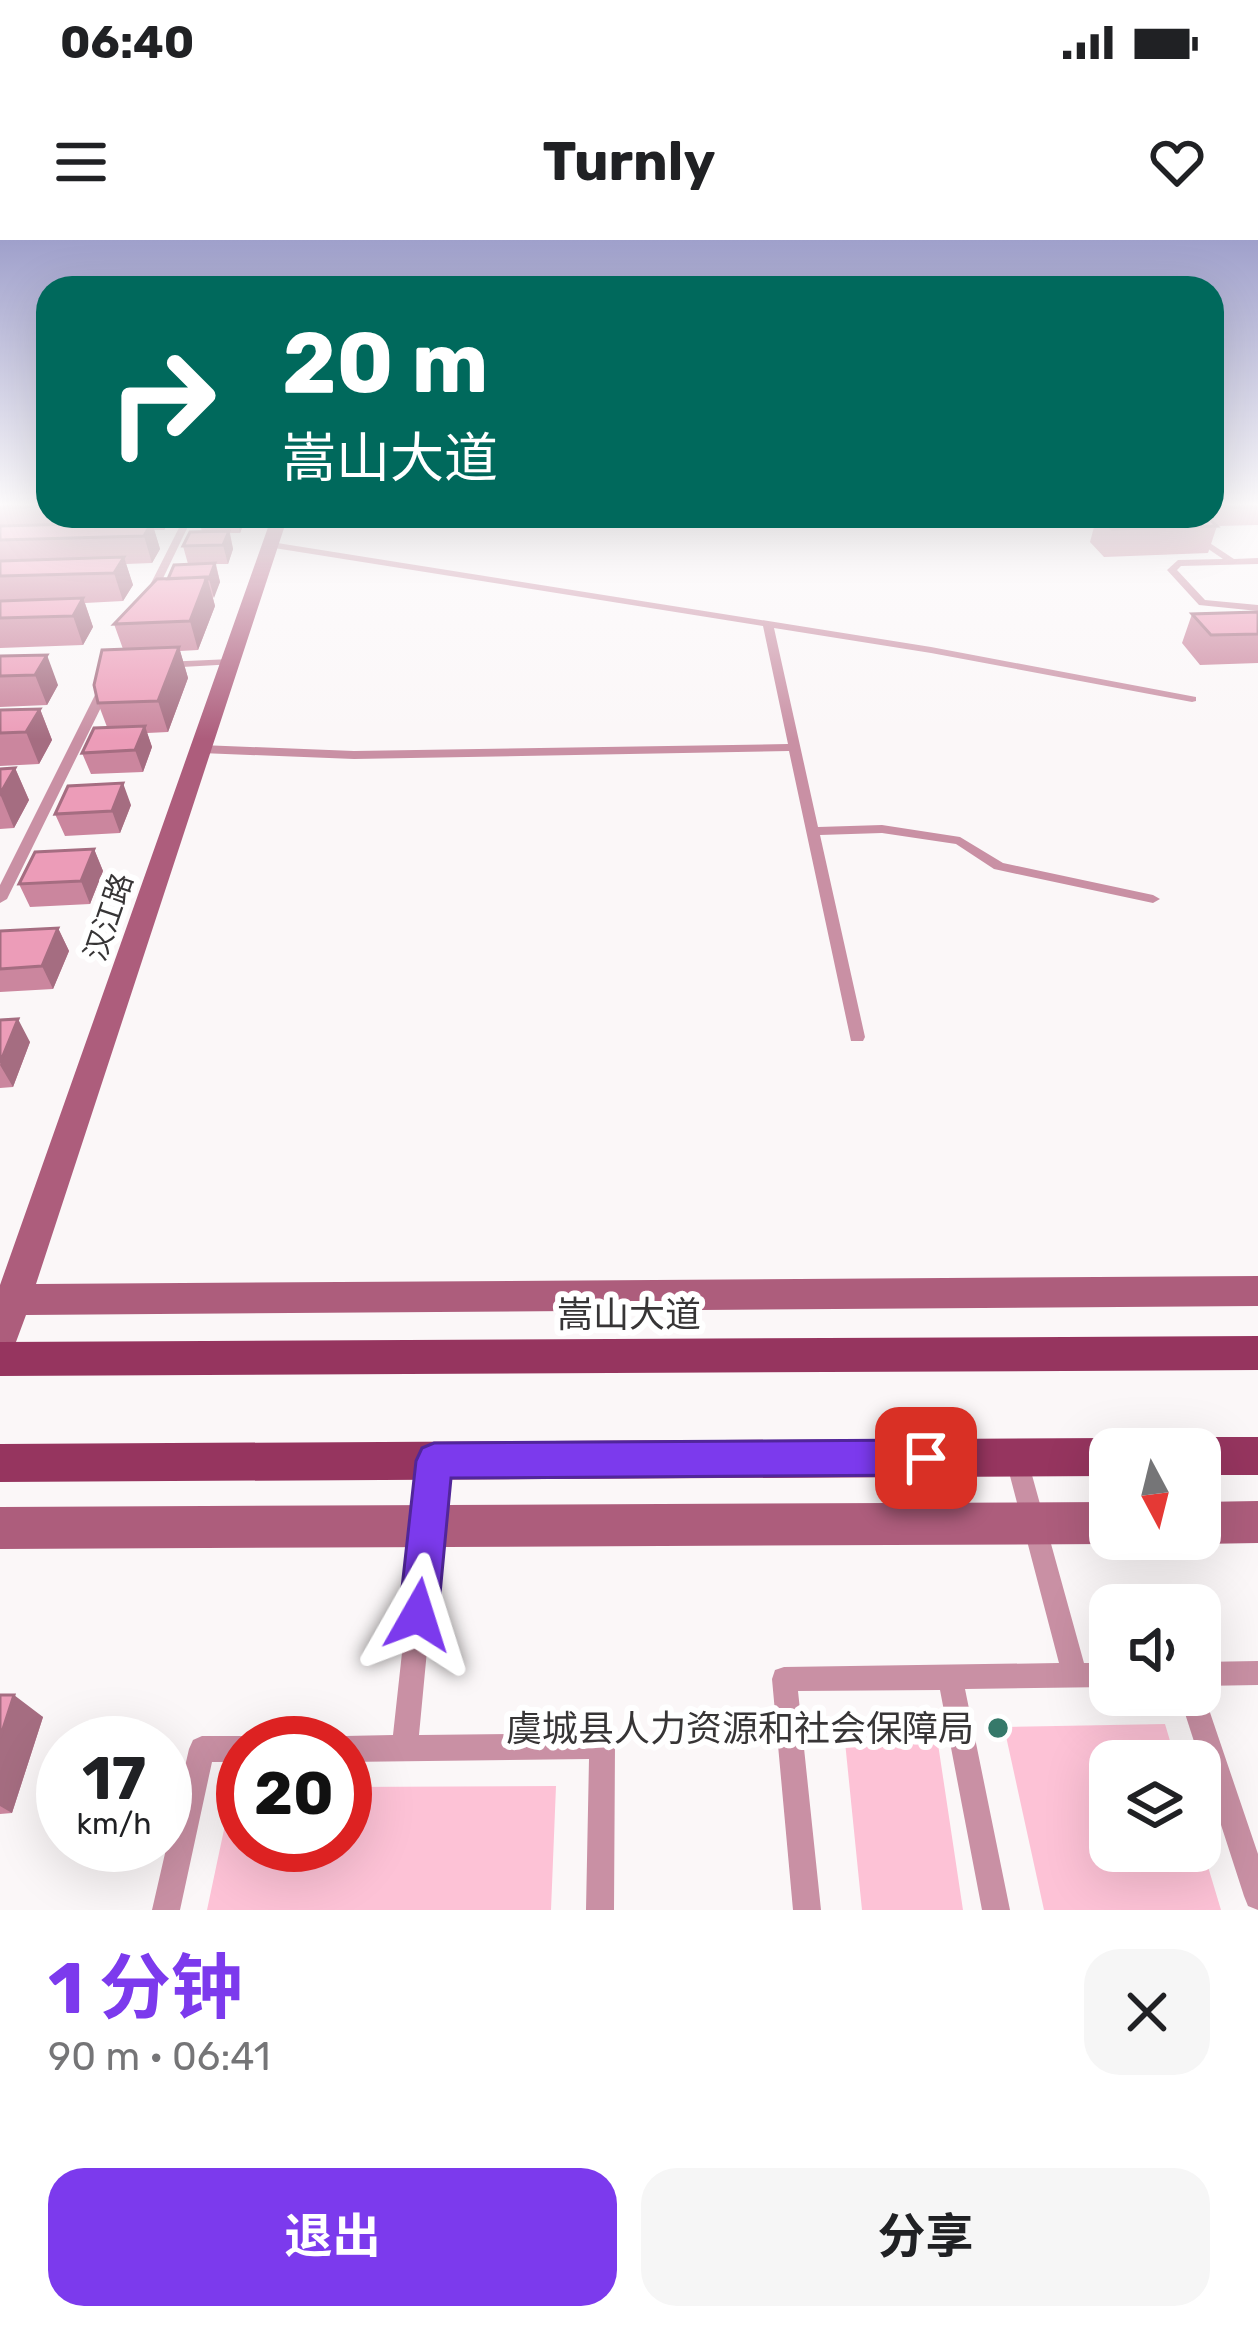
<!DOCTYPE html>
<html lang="zh">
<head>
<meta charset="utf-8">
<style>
	:root { --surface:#fff; --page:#f6f6f6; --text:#202124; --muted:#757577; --accent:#7c3aed }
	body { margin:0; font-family:Rubik,"Noto Sans SC",sans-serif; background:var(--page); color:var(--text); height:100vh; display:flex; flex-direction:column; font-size:45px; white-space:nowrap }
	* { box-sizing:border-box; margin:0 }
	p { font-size:39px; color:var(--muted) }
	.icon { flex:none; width:66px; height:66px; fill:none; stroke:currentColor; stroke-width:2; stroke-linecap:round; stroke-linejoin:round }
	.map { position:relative; height:1670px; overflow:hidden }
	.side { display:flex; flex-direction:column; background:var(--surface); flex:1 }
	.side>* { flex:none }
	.guide { position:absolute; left:36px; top:36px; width:1188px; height:252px; border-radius:36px; box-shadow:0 12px 48px #0002; background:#00695c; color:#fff; overflow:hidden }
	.needle { width:78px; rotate:173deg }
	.tools { position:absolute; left:1089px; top:1188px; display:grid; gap:24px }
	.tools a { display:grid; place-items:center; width:132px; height:132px; border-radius:24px; background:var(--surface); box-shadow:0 12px 48px #0002; font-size:60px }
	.speed { position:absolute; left:36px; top:1476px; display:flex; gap:24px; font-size:60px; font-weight:700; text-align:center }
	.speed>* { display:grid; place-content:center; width:156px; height:156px; border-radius:50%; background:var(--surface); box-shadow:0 12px 48px #0002; line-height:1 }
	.speed small { font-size:30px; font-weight:400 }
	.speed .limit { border:18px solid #d22; background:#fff; color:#111 }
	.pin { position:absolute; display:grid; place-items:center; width:102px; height:102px; color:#fff; margin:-51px; border-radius:24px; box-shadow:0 6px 18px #0006 }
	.me { position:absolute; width:132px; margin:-66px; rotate:6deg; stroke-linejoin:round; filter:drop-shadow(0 0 9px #0008) }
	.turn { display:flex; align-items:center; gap:42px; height:252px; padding:0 48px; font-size:54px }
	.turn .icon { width:156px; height:156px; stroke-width:2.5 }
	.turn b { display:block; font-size:84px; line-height:102px }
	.round { display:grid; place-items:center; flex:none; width:126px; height:126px; border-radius:36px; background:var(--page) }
	.head { display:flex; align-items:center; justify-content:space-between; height:204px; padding:0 48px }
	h1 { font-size:72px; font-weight:700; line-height:90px; color:var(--accent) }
	.cta { display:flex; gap:24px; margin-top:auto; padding:24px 48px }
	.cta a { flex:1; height:138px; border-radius:36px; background:var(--accent); color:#fff; font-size:48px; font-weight:700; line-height:138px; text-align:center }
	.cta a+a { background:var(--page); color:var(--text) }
	.status { display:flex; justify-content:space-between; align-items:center; height:84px; padding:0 60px; background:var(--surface); direction:ltr }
	.status svg { height:33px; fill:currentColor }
	header { display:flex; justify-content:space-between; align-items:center; height:156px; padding:0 48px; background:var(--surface); font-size:54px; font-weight:700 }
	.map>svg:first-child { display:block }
	.green { fill:#fdc2d6 }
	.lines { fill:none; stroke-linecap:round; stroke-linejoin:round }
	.lane { fill:#c990a4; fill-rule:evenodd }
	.secondary { fill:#ad5d7c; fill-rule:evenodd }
	.primary { fill:#96355f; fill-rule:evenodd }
	.wall { fill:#cb869e }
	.shaded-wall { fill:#a56d81 }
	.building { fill:#ec9cb8; stroke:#a56d81; stroke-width:3 }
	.route { fill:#7c3aed; stroke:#51269a; stroke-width:3 }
	.poi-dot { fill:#36796a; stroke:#fff; stroke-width:4.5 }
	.labels { text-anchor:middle; stroke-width:12; stroke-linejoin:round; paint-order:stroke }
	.street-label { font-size:30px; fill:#373536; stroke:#fff }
	.near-street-label { font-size:36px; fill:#373536; stroke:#fff }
	.near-poi-label { font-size:36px; fill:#373536; stroke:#fff; text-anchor:end }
</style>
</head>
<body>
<div class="status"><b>06:40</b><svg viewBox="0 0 49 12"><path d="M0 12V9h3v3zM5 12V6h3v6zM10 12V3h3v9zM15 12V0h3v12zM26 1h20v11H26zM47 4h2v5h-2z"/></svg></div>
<header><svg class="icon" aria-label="menu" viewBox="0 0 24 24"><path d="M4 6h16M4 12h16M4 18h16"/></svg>Turnly<svg class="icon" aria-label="heart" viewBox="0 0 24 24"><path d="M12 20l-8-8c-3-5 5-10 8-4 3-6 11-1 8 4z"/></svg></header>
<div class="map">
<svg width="1258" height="1670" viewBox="0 0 1258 1670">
	<rect width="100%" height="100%" fill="#fbf7f8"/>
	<!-- green -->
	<path class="green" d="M 843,1482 L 935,1484 L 963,1670 L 862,1670 Z
		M 1165,1484 L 1176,1521 L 1110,1521 L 1110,1611 L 1200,1611 L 1200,1600 L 1221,1670 L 1044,1670 L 1004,1487 Z
		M 556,1546 L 551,1670 L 207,1670 L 233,1547 L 243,1547 L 243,1605 L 345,1605 L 345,1547 Z"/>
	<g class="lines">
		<!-- lane -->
		<path class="lane" d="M 185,276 L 193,276 L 154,357 L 146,359 L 144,357 Z
			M 1160,276 L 1169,276 L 1234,319 L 1258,318 L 1258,324 L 1181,326 L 1177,330 L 1205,360 L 1258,365 L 1258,371 L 1199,365 L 1167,330 L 1178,320 L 1223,319 Z
			M 271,302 L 931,407 L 1196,457 L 1196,461 L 1192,462 L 931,413 L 774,388 L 818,587 L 882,585 L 960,597 L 1003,623 L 1153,655 L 1160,659 L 1153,663 L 994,629 L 956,604 L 882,593 L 820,595 L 865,797 L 863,801 L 851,801 L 789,511 L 354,519 L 201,513 L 195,509 L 201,505 L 354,511 L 788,504 L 763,386 L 268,307 L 268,303 Z
			M 231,419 L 235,420 L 235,424 L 164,428 L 159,425 L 164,422 Z
			M 106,442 L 112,445 L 7,659 L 0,663 L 0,645 L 100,445 Z
			M 1016,1207 L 1024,1210 L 1027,1217 L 1084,1423 L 1110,1423 L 1110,1447 L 965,1449 L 1010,1670 L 982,1670 L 940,1450 L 798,1451 L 821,1670 L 793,1670 L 772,1439 L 775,1430 L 784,1427 L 1059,1423 L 1005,1217 L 1008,1210 Z
			M 434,1211 L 442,1214 L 445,1221 L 419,1495 L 602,1493 L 611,1497 L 615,1506 L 614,1670 L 586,1670 L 589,1519 L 345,1522 L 345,1503 L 334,1503 L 345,1496 L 393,1495 L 423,1221 L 426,1214 Z
			M 1258,1421 L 1258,1445 L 1201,1446 L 1258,1614 L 1258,1670 L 1248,1666 L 1244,1656 L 1179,1455 L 1200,1455 L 1200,1422 Z
			M 202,1496 L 243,1496 L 254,1503 L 243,1503 L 243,1522 L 212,1522 L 180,1670 L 152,1670 L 189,1509 L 193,1500 Z"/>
		<!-- secondary -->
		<path class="secondary" d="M 272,276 L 288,276 L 36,1044 L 1258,1036 L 1258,1066 L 26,1075 L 13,1110 L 0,1115 L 0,1045 Z
			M 1258,1261 L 1258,1303 L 1200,1304 L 1189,1299 L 1200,1299 L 1200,1262 Z
			M 1110,1262 L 1110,1299 L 1121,1299 L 1110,1304 L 0,1309 L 0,1267 Z"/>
		<!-- primary -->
		<path class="primary" d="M 1258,1096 L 1258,1130 L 0,1136 L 0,1102 Z
			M 1200,1197 L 1258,1197 L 1258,1235 L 1200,1235 L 1200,1209 L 1183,1209 L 1186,1203 Z
			M 1110,1198 L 1126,1209 L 1110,1209 L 1110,1236 L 0,1242 L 0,1204 Z"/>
	</g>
	<!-- wall -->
	<path class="wall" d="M 0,266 L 48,266 L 48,276 L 171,276 L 164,290 L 154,290 L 160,309 L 152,323 L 126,324 L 133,345 L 123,361 L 85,363 L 93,387 L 83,405 L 0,408 Z
		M 1212,266 L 1258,266 L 1258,285 L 1217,286 L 1208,313 L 1104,317 L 1090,302 L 1097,276 L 1212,276 Z
		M 198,276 L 244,276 L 245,280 L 240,293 L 230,293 L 233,309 L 228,324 L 216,324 L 220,342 L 213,358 L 215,366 L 198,410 L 180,411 L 188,438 L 168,492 L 147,493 L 152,507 L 143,532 L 91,534 L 82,513 L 107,487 L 98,463 L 123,409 L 114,384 L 168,339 L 188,324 L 183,306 L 202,292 Z
		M 320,276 L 379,276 L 320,279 Z
		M 1258,372 L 1258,423 L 1200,425 L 1182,403 L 1192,374 Z
		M 0,416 L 58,445 L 47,465 L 0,467 Z
		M 40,469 L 52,500 L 39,524 L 0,526 L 0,470 Z
		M 15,528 L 29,560 L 14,588 L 0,589 L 0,529 Z
		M 131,565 L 120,593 L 65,596 L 55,574 Z
		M 94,609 L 103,631 L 90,664 L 30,667 L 19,644 Z
		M 58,688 L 69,711 L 53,749 L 0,752 L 0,691 Z
		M 0,780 L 30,802 L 13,847 L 0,848 Z
		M 0,1455 L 43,1477 L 12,1573 L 0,1574 Z"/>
	<!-- shaded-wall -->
	<path class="shaded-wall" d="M 161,276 L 171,277 L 164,290 Z
		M 236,276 L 244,276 L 245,280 L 240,293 Z
		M 152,282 L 160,309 L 152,323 L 144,296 Z
		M 229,291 L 233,309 L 228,324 L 223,305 Z
		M 124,317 L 133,345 L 123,361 L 114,333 Z
		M 215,323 L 220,342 L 214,358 L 209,339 Z
		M 207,337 L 215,366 L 198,410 L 190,381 Z
		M 83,358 L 93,387 L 83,405 L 73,376 Z
		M 179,407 L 188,438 L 168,492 L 158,461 Z
		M 47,415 L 58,445 L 47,465 L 35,435 Z
		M 40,469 L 52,500 L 39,524 L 26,492 Z
		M 145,486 L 152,507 L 143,532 L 135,510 Z
		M 15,528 L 29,560 L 14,588 L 0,554 Z
		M 123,543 L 131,565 L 120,593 L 112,571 Z
		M 94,609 L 103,631 L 90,664 L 81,641 Z
		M 58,688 L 69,711 L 53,749 L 42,726 Z
		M 18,779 L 30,802 L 13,847 L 0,825 Z
		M 14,1455 L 43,1477 L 12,1573 L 0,1566 L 0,1498 Z"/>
	<!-- building -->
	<path class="building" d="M 0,266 L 48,266 L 0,268 Z
		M 1212,266 L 1258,266 L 1258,267 L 1212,268 Z
		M 1099,276 L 1206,276 L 1217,286 L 1112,289 Z
		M 152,282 L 144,296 L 0,300 L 0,286 Z
		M 229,291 L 223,305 L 183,306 L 190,292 Z
		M 124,317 L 114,333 L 0,336 L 0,321 Z
		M 215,323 L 209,339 L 206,339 L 207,337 L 168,339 L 174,325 Z
		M 207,337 L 190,381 L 114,384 L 157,339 Z
		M 83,358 L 73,376 L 0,378 L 0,361 Z
		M 1258,372 L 1258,394 L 1211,395 L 1192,374 Z
		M 179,407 L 158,461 L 98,463 L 94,445 L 102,410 Z
		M 47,415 L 35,435 L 0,436 L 0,416 Z
		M 40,469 L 26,492 L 0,493 L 0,470 Z
		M 145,486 L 135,510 L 82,513 L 94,488 Z
		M 15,528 L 0,554 L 0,529 Z
		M 123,543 L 112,571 L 55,574 L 68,546 Z
		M 94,609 L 81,641 L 19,644 L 35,612 Z
		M 58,688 L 42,726 L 0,729 L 0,691 Z
		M 18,779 L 0,823 L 0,780 Z
		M 0,1455 L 14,1455 L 0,1498 Z"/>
	<!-- sky -->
	<linearGradient id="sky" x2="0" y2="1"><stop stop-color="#9fa0cb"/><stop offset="0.53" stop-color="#fdfbfc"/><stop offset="1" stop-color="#fdfbfc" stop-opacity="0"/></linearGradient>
	<rect width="1258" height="499" fill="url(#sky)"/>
	<!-- route -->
	<path class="route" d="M 926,1200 L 939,1205 L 944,1218 L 939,1230 L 926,1235 L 451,1238 L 438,1375 L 433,1389 L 418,1395 L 404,1389 L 399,1375 L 416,1221 L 422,1208 L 434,1203 Z"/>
	<!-- markers -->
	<circle class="poi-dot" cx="998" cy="1488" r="12"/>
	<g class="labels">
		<!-- street labels -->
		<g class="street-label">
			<text transform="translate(109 677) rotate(-71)" y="10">汉江路</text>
		</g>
		<!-- near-street labels -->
		<g class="near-street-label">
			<text x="629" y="1087">嵩山大道</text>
		</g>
		<!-- near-poi labels -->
		<g class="near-poi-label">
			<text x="974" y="1501">虞城县人力资源和社会保障局</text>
		</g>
	</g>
</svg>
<div class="tools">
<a><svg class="needle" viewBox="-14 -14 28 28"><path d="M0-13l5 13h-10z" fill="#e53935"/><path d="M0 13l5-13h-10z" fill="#757577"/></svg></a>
<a><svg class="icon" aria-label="sound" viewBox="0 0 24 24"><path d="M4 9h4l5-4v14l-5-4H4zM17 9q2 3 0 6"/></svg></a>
<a><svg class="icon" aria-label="layers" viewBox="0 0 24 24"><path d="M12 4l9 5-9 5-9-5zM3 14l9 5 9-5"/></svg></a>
</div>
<div class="speed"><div>17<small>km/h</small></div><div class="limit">20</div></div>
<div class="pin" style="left:926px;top:1218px;background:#d93025"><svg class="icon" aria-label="arrive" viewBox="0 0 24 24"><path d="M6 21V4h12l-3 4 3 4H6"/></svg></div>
<svg class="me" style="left:418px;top:1375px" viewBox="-20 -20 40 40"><path d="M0-17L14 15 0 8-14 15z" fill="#7c3aed" stroke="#fff" stroke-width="4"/></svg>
<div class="guide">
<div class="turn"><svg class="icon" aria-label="right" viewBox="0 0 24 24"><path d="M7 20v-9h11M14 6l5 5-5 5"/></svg><div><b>20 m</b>嵩山大道</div></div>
</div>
</div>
<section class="side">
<div class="head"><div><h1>1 分钟</h1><p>90 m · 06:41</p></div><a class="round"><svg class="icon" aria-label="close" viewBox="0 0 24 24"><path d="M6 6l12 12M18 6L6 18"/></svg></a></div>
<div class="cta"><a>退出</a><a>分享</a></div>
</section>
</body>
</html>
